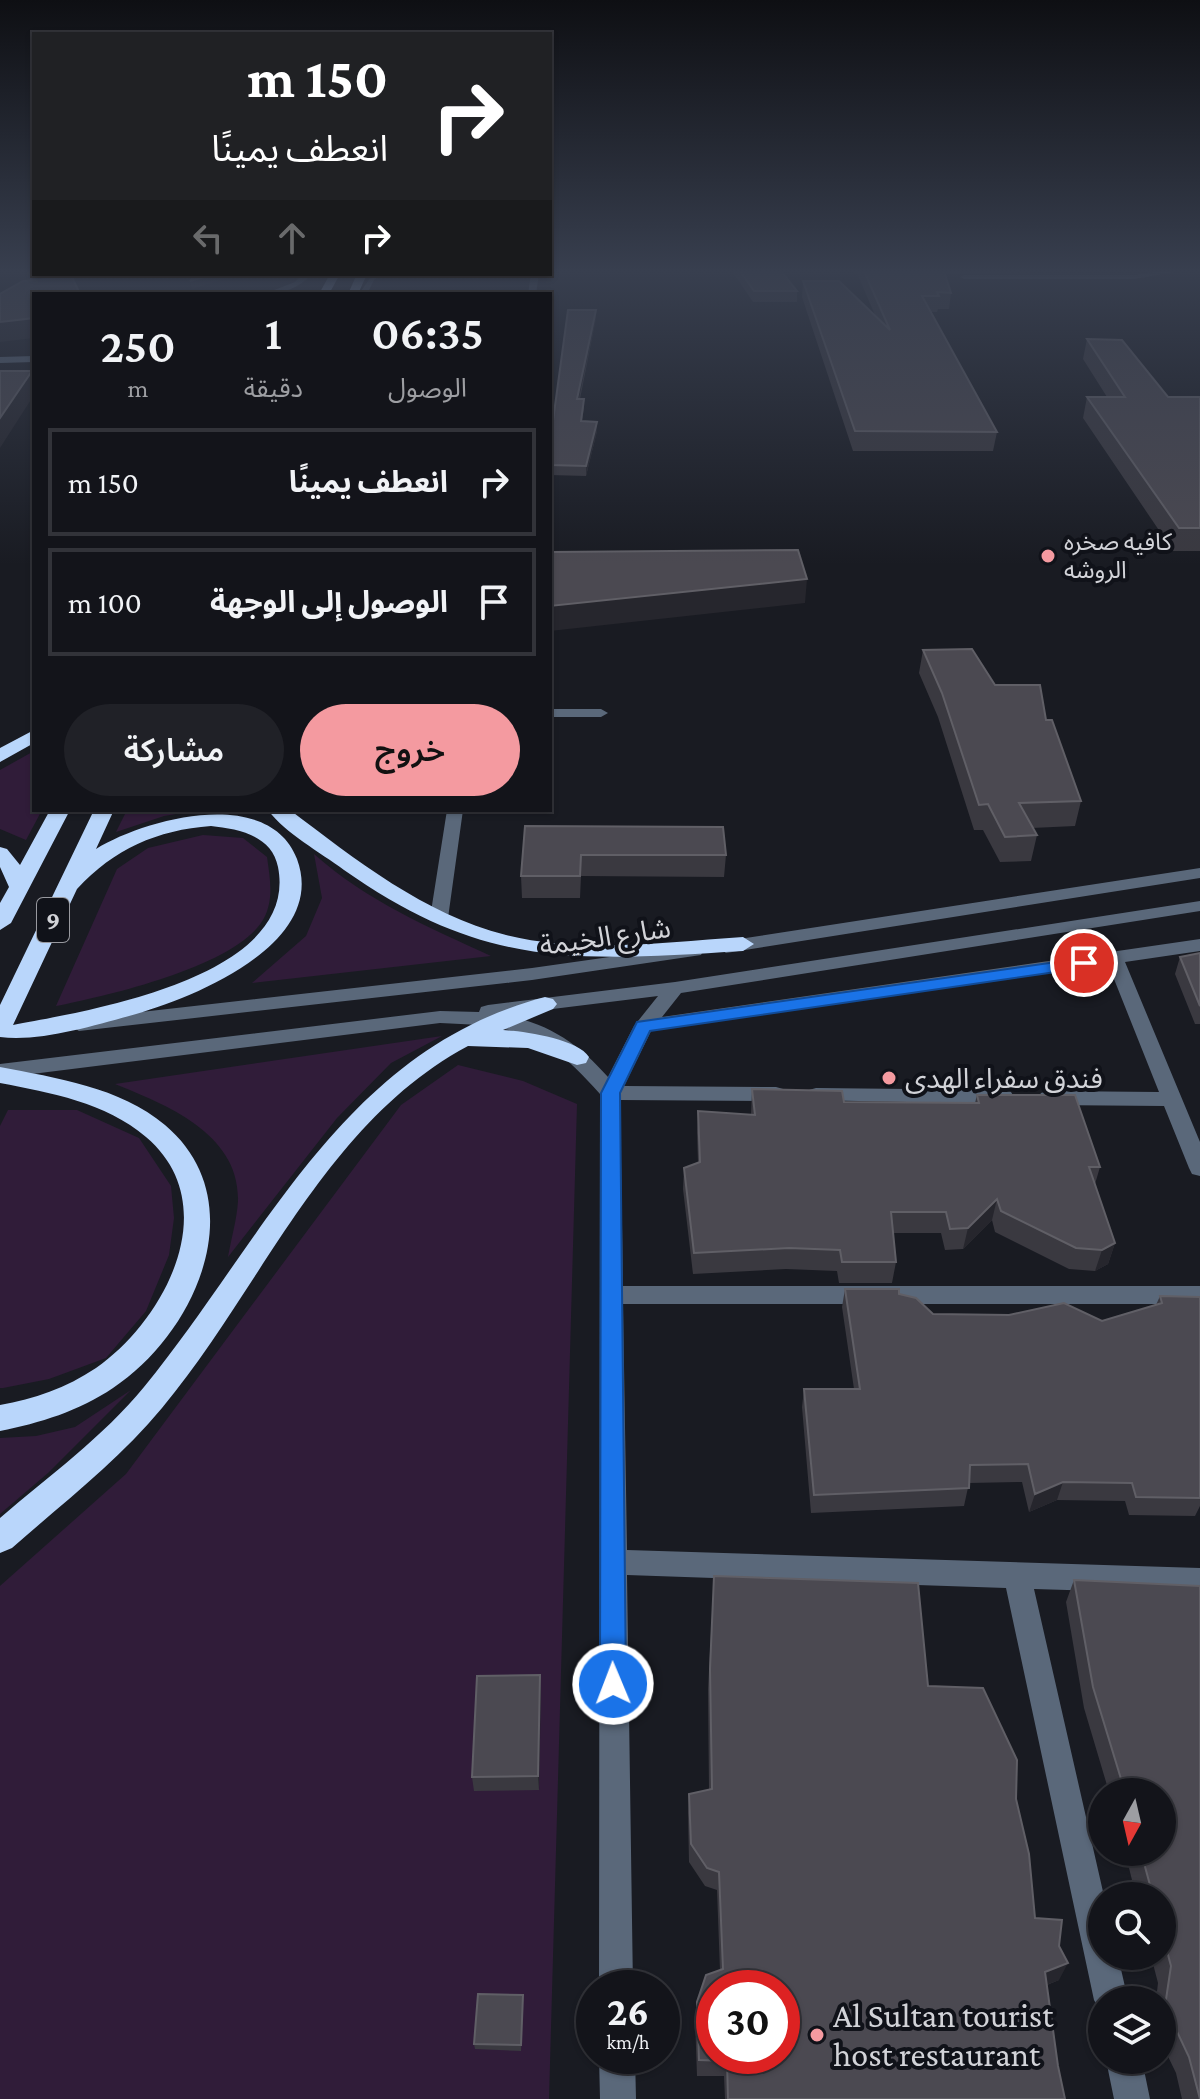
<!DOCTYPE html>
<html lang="ar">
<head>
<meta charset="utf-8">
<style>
	:root { --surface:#13141a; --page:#202127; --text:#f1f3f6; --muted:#9d9ea2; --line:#323339; --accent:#f49aa0 }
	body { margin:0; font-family:"Crimson Pro","Noto Sans Arabic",serif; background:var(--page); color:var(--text); direction:rtl; height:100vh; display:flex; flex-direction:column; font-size:30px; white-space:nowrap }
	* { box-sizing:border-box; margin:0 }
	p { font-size:26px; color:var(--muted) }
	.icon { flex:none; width:44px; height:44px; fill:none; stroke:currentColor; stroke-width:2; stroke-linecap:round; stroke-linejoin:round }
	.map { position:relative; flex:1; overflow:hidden; direction:ltr }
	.panel { position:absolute; left:32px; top:292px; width:520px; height:520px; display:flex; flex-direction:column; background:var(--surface); border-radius:0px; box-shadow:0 2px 6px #0004,0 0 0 2px var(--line); direction:rtl }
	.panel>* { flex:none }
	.hud { position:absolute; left:32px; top:32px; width:520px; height:244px; border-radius:0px; box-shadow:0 2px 6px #0004,0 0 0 2px var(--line); direction:rtl; background:#202124; color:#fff; overflow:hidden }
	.needle { width:52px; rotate:188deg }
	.tools { position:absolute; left:1088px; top:1778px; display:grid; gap:16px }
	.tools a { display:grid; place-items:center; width:88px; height:88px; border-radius:50%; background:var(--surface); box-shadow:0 2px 6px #0004,0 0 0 2px var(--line); font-size:40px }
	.speed { position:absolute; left:576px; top:1970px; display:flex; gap:16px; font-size:40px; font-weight:700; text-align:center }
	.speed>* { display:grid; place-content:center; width:104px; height:104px; border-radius:50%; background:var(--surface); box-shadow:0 2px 6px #0004,0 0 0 2px var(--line); line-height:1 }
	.speed small { font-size:20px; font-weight:400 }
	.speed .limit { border:12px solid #d22; background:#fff; color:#111 }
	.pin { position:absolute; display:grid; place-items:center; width:68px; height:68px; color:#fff; margin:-34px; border:4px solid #fff; border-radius:50%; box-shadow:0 2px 8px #0007 }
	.me { position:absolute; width:88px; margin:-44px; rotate:359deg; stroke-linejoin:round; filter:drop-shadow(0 0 6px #0008) }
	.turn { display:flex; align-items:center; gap:28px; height:168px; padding:0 32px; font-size:36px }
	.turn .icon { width:104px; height:104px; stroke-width:2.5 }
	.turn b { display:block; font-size:56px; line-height:68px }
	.lanes { display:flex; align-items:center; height:76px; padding:0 32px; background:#0003; justify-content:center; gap:40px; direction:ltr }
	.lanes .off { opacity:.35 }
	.eta { display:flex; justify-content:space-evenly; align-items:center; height:136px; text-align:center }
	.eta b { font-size:48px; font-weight:600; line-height:56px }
	.primary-button { display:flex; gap:16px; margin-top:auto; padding:16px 32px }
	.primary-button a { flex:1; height:92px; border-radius:48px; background:var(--accent); color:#111; font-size:32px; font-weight:600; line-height:92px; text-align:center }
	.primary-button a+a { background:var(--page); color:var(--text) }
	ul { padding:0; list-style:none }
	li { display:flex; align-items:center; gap:24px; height:108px; margin:0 16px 12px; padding:0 16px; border:4px solid var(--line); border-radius:0px }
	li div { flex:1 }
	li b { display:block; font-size:30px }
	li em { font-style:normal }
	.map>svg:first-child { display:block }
	.green { fill:#301c39 }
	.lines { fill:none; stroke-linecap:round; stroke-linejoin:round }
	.minor { fill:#5a687a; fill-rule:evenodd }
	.highway { fill:#b9d6fb; fill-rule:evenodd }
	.wall { fill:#3a3940 }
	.shaded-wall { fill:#26262d }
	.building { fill:#4b4951; stroke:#605f66; stroke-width:2; fill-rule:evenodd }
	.route { fill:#1a73e8; stroke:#114b97; stroke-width:2 }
	.poi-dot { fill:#f49aa0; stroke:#101219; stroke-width:3 }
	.labels { text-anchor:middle; stroke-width:8; stroke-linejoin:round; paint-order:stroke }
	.far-poi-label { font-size:24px; fill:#d2d3d8; stroke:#101219; text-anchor:start }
	.shield { fill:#101219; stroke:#98999f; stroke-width:2 }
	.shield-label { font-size:26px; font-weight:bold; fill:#d2d3d8 }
	.street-label { font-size:28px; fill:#d2d3d8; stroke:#101219 }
	.poi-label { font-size:28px; fill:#d2d3d8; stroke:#101219; text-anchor:start }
	.near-poi-label { font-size:34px; fill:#d2d3d8; stroke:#101219; text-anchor:start }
</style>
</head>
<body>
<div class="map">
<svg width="1200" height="2099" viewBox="0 0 1200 2099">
	<rect width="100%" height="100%" fill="#191b22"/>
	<!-- green -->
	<path class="green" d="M 34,751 L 34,810 L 42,810 L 26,840 L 0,829 L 0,770 Z
		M 127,810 L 200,810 L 164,816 L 116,832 Z
		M 203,835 L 243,838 L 267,857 C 270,878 274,899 264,918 C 239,966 106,996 56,1006 L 117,869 L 148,848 Z
		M 314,854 C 367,901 428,927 491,956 L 252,983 L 306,936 L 322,898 Z
		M 442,1036 L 391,1063 L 337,1118 L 228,1257 C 231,1239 237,1219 238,1201 C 240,1134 167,1105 115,1084 Z
		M 458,1065 L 523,1081 L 577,1104 L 549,2099 L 0,2099 L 0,1586 L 126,1474 L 401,1105 Z
		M 8,1110 L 77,1110 L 139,1138 L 171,1186 L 174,1218 L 169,1255 L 146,1311 L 106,1358 L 49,1379 L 3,1388 L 0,1388 L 0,1126 Z
		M 131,1390 L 48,1473 L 0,1514 L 0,1438 L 36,1436 L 75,1427 Z"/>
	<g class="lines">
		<!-- minor -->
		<path class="minor" d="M 1160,271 L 1180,271 L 1134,279 L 964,279 L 960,277 L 964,275 L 1134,275 Z
			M 303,274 L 312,274 C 299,288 283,294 264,294 L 295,282 Z
			M 373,274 L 383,274 L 374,280 L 367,294 L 359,294 Z
			M 531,274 L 539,274 L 536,294 L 528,294 Z
			M 34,356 L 34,362 L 0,363 L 0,357 Z
			M 550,709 L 601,709 L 608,713 L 601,717 L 550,717 Z
			M 447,810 L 463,810 L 448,918 L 439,923 L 430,918 Z
			M 1200,868 L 1200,878 L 726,953 L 717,947 L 726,941 Z
			M 1200,901 L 1200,911 L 681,993 L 662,1017 L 1200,939 L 1200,951 L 1125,962 L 1200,1142 L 1200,1176 L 1192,1174 L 1189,1168 L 1164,1106 L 1048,1105 L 1041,1103 L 1038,1098 L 1041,1093 L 1048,1091 L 1159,1092 L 1108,964 L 651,1031 L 624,1086 L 776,1087 L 783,1089 L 786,1094 L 783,1099 L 776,1101 L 620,1100 L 623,1286 L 1200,1286 L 1200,1304 L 623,1304 L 627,1550 L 1200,1568 L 1200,1594 L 1034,1589 L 1104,1896 L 1102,1896 L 1102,1956 L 1118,1956 L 1128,2000 L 1102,2000 L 1102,2014 L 1094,2000 L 1006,1588 L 627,1575 L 633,1988 L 599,1988 L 600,1094 C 546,1033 520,1026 440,1023 L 0,1078 L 0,1064 L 440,1011 L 479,1012 L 481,1007 L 488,1005 L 675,982 ZM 658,996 L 634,1026 L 608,1077 C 579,1044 548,1023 504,1015 Z
			M 694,945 L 701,947 L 703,951 L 701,955 L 532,980 L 79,1031 L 69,1025 L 79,1019 L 532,968 Z
			M 816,1088 L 1004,1090 L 1011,1092 L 1014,1097 L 1011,1102 L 1004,1104 L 809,1100 L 806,1095 L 809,1090 Z
			M 599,2056 L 635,2056 L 636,2099 L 600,2099 Z
			M 1106,2060 L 1142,2060 L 1150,2099 L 1114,2099 Z"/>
		<!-- highway -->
		<path class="highway" d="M 330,274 L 340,274 L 329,294 L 319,294 Z
			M 357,274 L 367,274 L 358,294 L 348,294 Z
			M 34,730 L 34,743 L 0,762 L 0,748 Z
			M 50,810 L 70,810 L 11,923 L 0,930 L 0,903 L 9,887 L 0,867 L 0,847 L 7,849 L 20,865 Z
			M 94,810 L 114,810 L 96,849 C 144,819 269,785 297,859 C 329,945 189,1000 129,1016 C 89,1027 38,1042 0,1037 L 0,1005 ZM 211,826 C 238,829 272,835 278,867 C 300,978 86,1011 13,1025 L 77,889 C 114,849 157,830 211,826 Z
			M 268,810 L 290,810 C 356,860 424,914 506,935 C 582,954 666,942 743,937 L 754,944 L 743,951 C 578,961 486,970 344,870 C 320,852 286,834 268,810 Z
			M 545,997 L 553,999 L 557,1004 L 553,1009 L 503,1030 C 523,1031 578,1039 589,1057 L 586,1063 L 577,1065 L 528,1048 L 468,1046 C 324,1123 262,1288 162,1408 C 118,1461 63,1503 12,1548 L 0,1553 L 0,1518 C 49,1476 103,1437 144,1387 C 265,1239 343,1050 545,997 Z
			M 0,1067 C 56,1078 120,1087 165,1125 C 255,1201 196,1333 113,1388 C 79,1411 40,1423 0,1431 L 0,1405 C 34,1399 66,1388 96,1368 C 165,1320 226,1205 146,1137 C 105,1102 51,1093 0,1083 Z"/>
	</g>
	<!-- wall -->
	<path class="wall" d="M 732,271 L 781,271 L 797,291 L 797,302 L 753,302 Z
		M 856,271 L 1041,271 L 1041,272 L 945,274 L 951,293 L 949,309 L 938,309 L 937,312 L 931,312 L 997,432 L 993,451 L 853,451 L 802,297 L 803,281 L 875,315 Z
		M 596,318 L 580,399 L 584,408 L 582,421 L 597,431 L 586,476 L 550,475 L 550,436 Z
		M 1087,339 L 1168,397 L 1200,397 L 1200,551 L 1173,551 L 1083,418 L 1087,397 L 1107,397 L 1083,359 Z
		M 923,650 L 995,685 L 1046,720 L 1081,801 L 1075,826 L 1032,828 L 1037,835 L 1031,861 L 1000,862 L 983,830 L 974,830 L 938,717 L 919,673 Z
		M 525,826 L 726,855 L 724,877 L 581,876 L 580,898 L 522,898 L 521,876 Z
		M 1200,953 L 1200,1024 L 1195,1024 L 1175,974 L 1180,957 Z
		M 752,1089 L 844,1102 L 975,1103 L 977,1095 L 1100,1167 L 1095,1184 L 1115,1243 L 1108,1264 L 1095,1271 L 1069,1269 L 995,1232 L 992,1220 L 963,1249 L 945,1250 L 941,1233 L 893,1233 L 896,1262 L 892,1283 L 839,1283 L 837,1271 L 786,1269 L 693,1274 L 683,1189 L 684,1168 L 698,1163 L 697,1132 L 698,1111 L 751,1115 Z
		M 845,1289 L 899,1294 L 933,1314 L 1102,1321 L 1156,1305 L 1160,1296 L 1200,1297 L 1200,1506 L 1195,1516 L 1129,1515 L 1125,1501 L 1057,1500 L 1029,1512 L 1022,1482 L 969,1483 L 964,1506 L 811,1513 L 802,1407 L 804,1389 L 854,1389 L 842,1307 Z
		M 714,1576 L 928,1686 L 1016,1799 L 1035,1918 L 1059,1946 L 1059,1980 L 1047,1985 L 1058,2066 L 1065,2099 L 725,2099 L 724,2076 L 697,2076 L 695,2018 L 697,2002 L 720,1971 L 717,1890 L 705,1886 L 689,1862 L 688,1813 L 689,1794 L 709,1790 L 708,1689 Z
		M 1074,1580 L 1200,1586 L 1200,2099 L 1182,2099 L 1176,2073 L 1162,2044 L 1162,2000 L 1156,2000 L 1158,1983 L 1151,1956 L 1162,1956 L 1162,1896 L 1136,1896 L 1125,1852 L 1162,1852 L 1162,1792 L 1109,1792 L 1084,1708 L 1066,1602 Z
		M 540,1675 L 539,1790 L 474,1791 L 472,1777 Z
		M 523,2001 L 521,2051 L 475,2049 L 474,2044 Z"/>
	<!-- shaded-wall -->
	<path class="shaded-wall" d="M 214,274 L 241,274 L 192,289 L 190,281 Z
		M 596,310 L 596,318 L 577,408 L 577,399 Z
		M 32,318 L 34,326 L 34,338 L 0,342 L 0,322 Z
		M 32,371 L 34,378 L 34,395 L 0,448 L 0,418 Z
		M 597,422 L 597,431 L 586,476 L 586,466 Z
		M 807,579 L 805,603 L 550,631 L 550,606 Z
		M 997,1199 L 992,1220 L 963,1249 L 968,1228 Z
		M 1115,1243 L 1108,1264 L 1095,1271 L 1102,1250 Z
		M 1063,1482 L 1057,1500 L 1029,1512 L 1035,1494 Z
		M 540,1675 L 541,1690 L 539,1790 L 538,1776 Z
		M 1068,1963 L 1059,1980 L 1036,1989 L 1045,1972 Z"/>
	<!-- building -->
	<path class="building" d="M 740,271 L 781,271 L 797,291 L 754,291 Z
		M 864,271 L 944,271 L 951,293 L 937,292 L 939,296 L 922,296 L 997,432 L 855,431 L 803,281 L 839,281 L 890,330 Z
		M 197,274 L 214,274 L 190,281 Z
		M 72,277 L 80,294 L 34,294 L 34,318 L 0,322 L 0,294 L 23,281 Z
		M 568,310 L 596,310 L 577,399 L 584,399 L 581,421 L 597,422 L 586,466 L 550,465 L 550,436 L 552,428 Z
		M 1087,339 L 1122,340 L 1168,397 L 1200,397 L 1200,528 L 1179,528 L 1087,397 L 1125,397 Z
		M 0,371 L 32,371 L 0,418 Z
		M 798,550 L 807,579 L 550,606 L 550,552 Z
		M 972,649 L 995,685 L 1040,685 L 1046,720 L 1052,720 L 1081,801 L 1019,803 L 1037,835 L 1005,837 L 988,804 L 979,805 L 942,693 L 923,650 Z
		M 525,826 L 723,827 L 726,855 L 581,855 L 580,876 L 521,876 Z
		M 1200,953 L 1200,1006 L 1180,957 Z
		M 752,1089 L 842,1091 L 844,1102 L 979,1103 L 977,1095 L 1075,1095 L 1100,1167 L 1089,1167 L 1115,1243 L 1102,1250 L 1076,1248 L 1001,1211 L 997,1199 L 968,1228 L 950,1229 L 946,1212 L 891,1212 L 896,1262 L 842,1262 L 840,1250 L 789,1248 L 694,1253 L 684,1168 L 700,1162 L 698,1111 L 755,1115 Z
		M 845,1289 L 899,1289 L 899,1294 L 916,1298 L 933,1314 L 1009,1315 L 1064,1303 L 1102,1321 L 1162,1303 L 1160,1296 L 1200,1297 L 1200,1498 L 1136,1497 L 1132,1483 L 1063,1482 L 1035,1494 L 1028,1464 L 970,1465 L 969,1488 L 814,1495 L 804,1389 L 860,1389 Z
		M 714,1576 L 918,1583 L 928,1686 L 983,1688 L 1017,1760 L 1016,1799 L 1029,1854 L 1035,1918 L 1062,1920 L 1059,1946 L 1068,1963 L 1045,1972 L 1058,2066 L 1065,2099 L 728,2099 L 727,2061 L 699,2060 L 697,2002 L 706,1975 L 723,1969 L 719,1872 L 707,1868 L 691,1844 L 689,1794 L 712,1789 L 710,1669 ZM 714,1988 L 782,1988 L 782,2056 L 714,2056 Z
		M 1074,1580 L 1200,1586 L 1200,2099 L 1189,2057 L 1165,2006 L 1171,1966 L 1162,1932 L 1162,1896 L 1153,1896 L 1141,1852 L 1162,1852 L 1162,1792 L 1125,1792 L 1093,1687 Z
		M 540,1675 L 538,1776 L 472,1777 L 477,1676 Z
		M 478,1994 L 523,1995 L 521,2045 L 474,2044 Z"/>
	<!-- sky -->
	<linearGradient id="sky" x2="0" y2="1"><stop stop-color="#0e0f13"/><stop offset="0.48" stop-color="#383f4f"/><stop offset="1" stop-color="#383f4f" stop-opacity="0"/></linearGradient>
	<rect width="1200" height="565" fill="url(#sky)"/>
	<!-- route -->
	<path class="route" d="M 1084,958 L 1092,963 L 1090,967 L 650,1031 L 620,1093 L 626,1684 L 623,1693 L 613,1697 L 603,1693 L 600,1684 L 601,1093 L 637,1022 Z"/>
	<!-- markers -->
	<g class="poi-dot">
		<circle cx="1048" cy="556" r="8"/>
		<circle cx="889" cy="1078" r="8"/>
		<circle cx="817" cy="2035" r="8"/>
	</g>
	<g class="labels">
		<!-- far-poi labels -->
		<g class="far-poi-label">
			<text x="1064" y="550">كافيه صخره<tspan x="1064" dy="28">الروشه</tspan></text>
		</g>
		<!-- shield labels -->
		<rect class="shield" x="37" y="898" width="32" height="44" rx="6"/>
		<g class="shield-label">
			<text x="53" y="929">9</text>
		</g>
		<!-- street labels -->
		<g class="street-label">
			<text transform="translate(605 936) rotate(-8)" y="10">شارع الخيمة</text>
		</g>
		<!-- poi labels -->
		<g class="poi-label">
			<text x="905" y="1088">فندق سفراء الهدى</text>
		</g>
		<!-- near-poi labels -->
		<g class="near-poi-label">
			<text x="833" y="2027">Al Sultan tourist<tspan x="833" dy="39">host restaurant</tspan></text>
		</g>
	</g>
</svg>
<div class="tools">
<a><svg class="needle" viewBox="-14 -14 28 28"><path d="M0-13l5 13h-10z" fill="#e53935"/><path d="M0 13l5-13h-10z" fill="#9d9ea2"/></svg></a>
<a><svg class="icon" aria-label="search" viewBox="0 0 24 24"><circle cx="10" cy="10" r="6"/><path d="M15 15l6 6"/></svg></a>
<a><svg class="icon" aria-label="layers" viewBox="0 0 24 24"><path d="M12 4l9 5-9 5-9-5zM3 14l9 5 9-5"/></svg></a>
</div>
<div class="speed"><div>26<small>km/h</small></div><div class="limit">30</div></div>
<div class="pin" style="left:1084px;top:963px;background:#d93025"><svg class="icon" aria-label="arrive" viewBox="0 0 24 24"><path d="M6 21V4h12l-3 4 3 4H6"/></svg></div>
<svg class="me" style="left:613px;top:1684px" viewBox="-20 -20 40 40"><circle r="17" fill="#1a73e8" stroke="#fff" stroke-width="3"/><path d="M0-11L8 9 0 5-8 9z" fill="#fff"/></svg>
<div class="hud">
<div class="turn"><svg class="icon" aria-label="right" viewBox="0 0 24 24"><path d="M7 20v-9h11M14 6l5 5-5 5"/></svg><div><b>150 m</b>انعطف يمينًا</div></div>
<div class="lanes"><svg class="icon off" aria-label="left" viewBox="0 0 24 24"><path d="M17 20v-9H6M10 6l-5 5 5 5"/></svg><svg class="icon off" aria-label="ahead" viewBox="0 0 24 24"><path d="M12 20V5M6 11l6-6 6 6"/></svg><svg class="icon" aria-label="right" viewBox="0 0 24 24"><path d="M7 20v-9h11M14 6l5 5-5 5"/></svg></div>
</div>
<section class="panel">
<div class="eta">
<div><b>06:35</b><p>الوصول</p></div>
<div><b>1</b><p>دقيقة</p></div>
<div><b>250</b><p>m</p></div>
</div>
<ul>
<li><svg class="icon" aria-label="right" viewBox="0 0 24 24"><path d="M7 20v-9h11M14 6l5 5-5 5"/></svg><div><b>انعطف يمينًا</b></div><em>150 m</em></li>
<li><svg class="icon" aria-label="arrive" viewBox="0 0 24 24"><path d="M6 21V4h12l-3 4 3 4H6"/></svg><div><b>الوصول إلى الوجهة</b></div><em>100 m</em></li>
</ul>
<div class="primary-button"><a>خروج</a><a>مشاركة</a></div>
</section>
</div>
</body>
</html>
